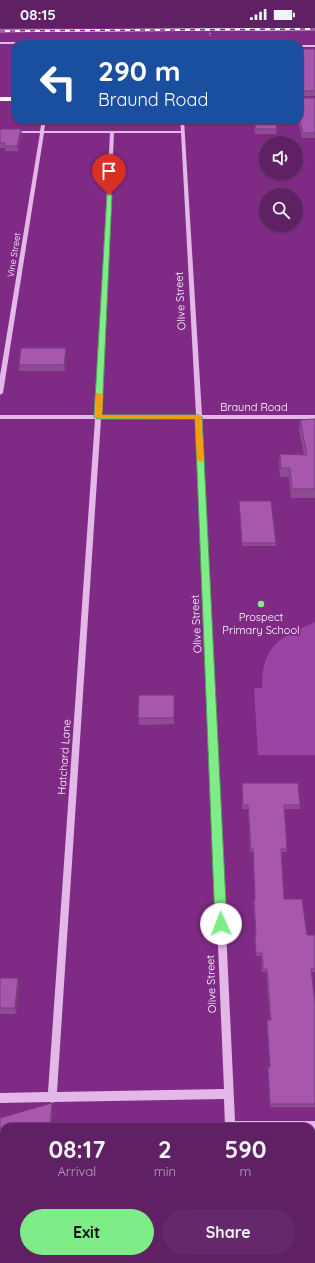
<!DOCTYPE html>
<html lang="en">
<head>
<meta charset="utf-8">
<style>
	:root { --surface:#5f2064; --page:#65286a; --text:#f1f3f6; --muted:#baa3bf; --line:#733e78; --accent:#7fed87 }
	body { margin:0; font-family:Quicksand,sans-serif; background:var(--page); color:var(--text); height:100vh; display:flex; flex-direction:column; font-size:15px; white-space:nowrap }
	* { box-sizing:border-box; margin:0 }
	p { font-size:13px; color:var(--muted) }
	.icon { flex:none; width:22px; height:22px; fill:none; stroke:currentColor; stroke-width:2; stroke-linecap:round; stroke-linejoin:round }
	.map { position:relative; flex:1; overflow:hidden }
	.sheet { position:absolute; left:0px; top:1095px; width:315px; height:140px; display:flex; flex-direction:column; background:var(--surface); border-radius:12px 12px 0 0; box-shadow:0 1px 3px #0004,0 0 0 1px var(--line) }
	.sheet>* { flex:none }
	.top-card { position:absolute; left:12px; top:12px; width:291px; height:84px; border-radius:12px; box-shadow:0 1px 3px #0004,0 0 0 1px var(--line); background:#1a4fa0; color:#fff; overflow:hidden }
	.controls { position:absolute; left:259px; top:108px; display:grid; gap:8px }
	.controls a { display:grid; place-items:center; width:44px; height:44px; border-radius:50%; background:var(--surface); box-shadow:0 1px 3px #0004,0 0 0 1px var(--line); font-size:20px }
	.pin { position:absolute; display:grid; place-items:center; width:34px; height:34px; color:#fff; margin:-41px -17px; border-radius:50% 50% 50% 0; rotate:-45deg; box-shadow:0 0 4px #0007 }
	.pin .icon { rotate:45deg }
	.me { position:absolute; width:44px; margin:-22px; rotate:358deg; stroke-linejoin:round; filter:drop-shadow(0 0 3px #0008) }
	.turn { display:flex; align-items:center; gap:14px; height:84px; padding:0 20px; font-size:18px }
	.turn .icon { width:52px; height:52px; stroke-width:2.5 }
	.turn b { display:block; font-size:28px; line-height:34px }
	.eta { display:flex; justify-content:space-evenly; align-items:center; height:68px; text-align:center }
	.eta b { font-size:24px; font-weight:700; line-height:28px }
	.primary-button { display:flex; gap:8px; margin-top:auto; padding:8px 20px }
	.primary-button a { flex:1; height:46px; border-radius:24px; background:var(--accent); color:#111; font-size:16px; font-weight:700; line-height:46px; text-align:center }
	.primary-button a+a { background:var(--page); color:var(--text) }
	.status { display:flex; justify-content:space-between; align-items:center; height:28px; padding:0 20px; background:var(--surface); direction:ltr }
	.status svg { height:11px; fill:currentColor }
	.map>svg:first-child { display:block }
	.green { fill:#9c43a4 }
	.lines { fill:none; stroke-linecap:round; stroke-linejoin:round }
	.minor { fill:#e3b7e7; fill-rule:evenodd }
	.major { fill:#fef8fe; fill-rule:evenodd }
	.rail-casing { stroke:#fff; stroke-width:2.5 }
	.rail { stroke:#7f2b86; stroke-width:1.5; stroke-dasharray:5; stroke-linecap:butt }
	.path-bridge { stroke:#e3b7e7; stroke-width:1.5; stroke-dasharray:1 1.5; stroke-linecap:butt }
	.wall { fill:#904b96 }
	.shaded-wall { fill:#763d7a }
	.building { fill:#a857af; stroke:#763d7a }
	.route { fill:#7fed87; stroke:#539a58 }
	.slow { fill:#f59e0b }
	.poi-dot { fill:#7fed87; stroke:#7f2b86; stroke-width:1.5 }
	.labels { text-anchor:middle; stroke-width:4; stroke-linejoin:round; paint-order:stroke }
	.far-street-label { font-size:9px; fill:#fff; stroke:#7f2b86 }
	.street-label { font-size:11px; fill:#fff; stroke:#7f2b86 }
	.poi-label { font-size:11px; fill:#fff; stroke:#7f2b86 }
</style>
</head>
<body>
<div class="status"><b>08:15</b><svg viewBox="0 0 49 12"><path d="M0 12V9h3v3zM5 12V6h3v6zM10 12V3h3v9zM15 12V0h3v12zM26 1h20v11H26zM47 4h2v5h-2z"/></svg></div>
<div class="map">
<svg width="315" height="1235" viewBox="0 0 315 1235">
	<rect width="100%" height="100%" fill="#7f2b86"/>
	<!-- green -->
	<path class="green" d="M 315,594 L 315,727 L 258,727 L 254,660 L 262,660 C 262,617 279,610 315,594 Z"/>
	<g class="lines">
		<!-- minor -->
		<path class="minor" d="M 213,13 L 245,16 L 213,15 L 0,16 L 0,14 Z
			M 299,17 L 315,17 L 315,19 L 299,19 Z
			M 42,92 L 46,92 L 44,103 L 181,103 L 180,92 L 184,92 L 202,387 L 315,387 L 315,391 L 202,391 L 235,1093 L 315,1093 L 315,1103 L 311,1103 L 311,1099 L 225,1099 L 224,1071 L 54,1074 L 52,1075 L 50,1074 L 0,1075 L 0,1065 L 48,1064 L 95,391 L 0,391 L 0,387 L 95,387 L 110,105 L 44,105 L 3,365 L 0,367 L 0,348 L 40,105 L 0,105 L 0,103 L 40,103 ZM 114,105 L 181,105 L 196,387 L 101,387 ZM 101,391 L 196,391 L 224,1061 L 57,1064 Z
			M 231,1231 L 241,1231 L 241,1235 L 231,1235 Z"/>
		<!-- major -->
		<path class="major" d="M 0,69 L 16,69 L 16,73 L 0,73 Z"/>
		<defs>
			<path id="rail" d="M 0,3 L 315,1"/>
		</defs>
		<!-- rail casing -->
		<use href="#rail" class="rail-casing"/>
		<!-- rail -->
		<use href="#rail" class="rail"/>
		<!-- path-bridge -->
		<path class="path-bridge" d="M 210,5 L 210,8"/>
	</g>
	<!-- wall -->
	<path class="wall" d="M 299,21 L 315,21 L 315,68 L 299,68 Z
		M 299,68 L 299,70 L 315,70 L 315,110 L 302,110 L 298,92 L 299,92 Z
		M 253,92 L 275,92 L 277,101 L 276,106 L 255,106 Z
		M 0,101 L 22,106 L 18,123 L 5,123 L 5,120 L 0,120 Z
		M 66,326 L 65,343 L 19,343 L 19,337 Z
		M 315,391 L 315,470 L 291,470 L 289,449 L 280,449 L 279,435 L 280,426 L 304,427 L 299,401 L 300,392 Z
		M 239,473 L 276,515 L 276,518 L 242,518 Z
		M 139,667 L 174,667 L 174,696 L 139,697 Z
		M 242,755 L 300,777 L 300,781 L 284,781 L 287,821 L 287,824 L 281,824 L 284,871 L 307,907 L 315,907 L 315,944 L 312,944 L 315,976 L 315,1079 L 270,1079 L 268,1042 L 268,1039 L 270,1039 L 267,995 L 267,992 L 270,992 L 266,944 L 262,944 L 261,928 L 256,928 L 254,910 L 255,906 L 256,906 L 253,875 L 254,871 L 255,871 L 253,824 L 250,824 L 248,781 L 242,781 Z
		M 0,950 L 18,950 L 19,957 L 16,986 L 0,986 Z"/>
	<!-- shaded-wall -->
	<path class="shaded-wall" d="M 21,101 L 22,106 L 18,123 L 17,118 Z
		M 66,320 L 66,326 L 65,343 L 64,337 Z
		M 18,950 L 19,957 L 16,986 L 15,980 Z
		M 52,1075 L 53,1084 L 52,1099 L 50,1099 Z
		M 43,1231 L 44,1231 L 44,1235 L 42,1235 Z"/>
	<!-- building -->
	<path class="building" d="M 299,21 L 315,21 L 315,63 L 299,63 Z
		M 299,68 L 299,70 L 315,70 L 315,105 L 303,105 L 299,90 Z
		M 254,92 L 275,92 L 277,101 L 256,101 Z
		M 0,101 L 21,101 L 17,118 L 5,118 L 5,115 L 0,115 Z
		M 21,320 L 66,320 L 64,337 L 19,337 Z
		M 315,391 L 315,461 L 292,461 L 290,440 L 281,440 L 280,426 L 307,427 L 300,392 Z
		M 239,473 L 271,473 L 276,515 L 242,515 Z
		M 139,667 L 174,667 L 174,690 L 138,690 Z
		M 242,755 L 298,755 L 300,777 L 284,777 L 287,821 L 281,821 L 284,871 L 302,871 L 307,907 L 315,907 L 315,941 L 311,941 L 315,976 L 315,1076 L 270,1076 L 268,1039 L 270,1039 L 267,992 L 271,992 L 267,941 L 263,941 L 262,925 L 256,925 L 255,906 L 256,906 L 254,871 L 255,871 L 253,821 L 251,821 L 248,777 L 243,777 Z
		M 0,950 L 18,950 L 15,980 L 0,980 Z
		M 52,1075 L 50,1099 L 4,1099 L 4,1231 L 43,1231 L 42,1235 L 0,1235 L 0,1090 Z
		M 156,1098 L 211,1098 L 211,1099 L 156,1099 Z
		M 311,1192 L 312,1206 L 315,1206 L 315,1235 L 267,1235 L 267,1231 L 311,1231 Z
		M 157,1231 L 216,1231 L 216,1235 L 157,1235 Z"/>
	<!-- route -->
	<path class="route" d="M 107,166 L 112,167 L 102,387 L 199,387 L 202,389 L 227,896 L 225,900 L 221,901 L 217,900 L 215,896 L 195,391 L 98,391 L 94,389 Z"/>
	<!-- slow -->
	<path class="slow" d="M 96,365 L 99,365 L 103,367 L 102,387 L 201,387 L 204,432 L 201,434 L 197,432 L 195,391 L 95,390 Z"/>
	<!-- markers -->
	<circle class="poi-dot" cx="261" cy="576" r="4"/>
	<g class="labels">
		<!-- far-street labels -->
		<g class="far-street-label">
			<text transform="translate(14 227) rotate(-81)" y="3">Vine Street</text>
		</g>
		<!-- street labels -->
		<g class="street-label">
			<text transform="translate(180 273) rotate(-93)" y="4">Olive Street</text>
			<text x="254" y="383">Braund Road</text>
			<text transform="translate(196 596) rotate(-93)" y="4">Olive Street</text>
			<text transform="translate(64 729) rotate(-86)" y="4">Hatchard Lane</text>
			<text transform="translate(211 956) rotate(-92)" y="4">Olive Street</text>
		</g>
		<!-- poi labels -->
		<g class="poi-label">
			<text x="261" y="593">Prospect<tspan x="261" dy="13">Primary School</tspan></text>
		</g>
	</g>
</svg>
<div class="controls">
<a><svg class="icon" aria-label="sound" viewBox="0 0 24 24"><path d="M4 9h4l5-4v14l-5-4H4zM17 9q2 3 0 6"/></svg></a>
<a><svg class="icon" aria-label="search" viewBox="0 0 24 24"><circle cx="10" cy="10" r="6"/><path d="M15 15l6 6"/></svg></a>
</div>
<div class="pin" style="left:109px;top:167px;background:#d93025"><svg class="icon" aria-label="arrive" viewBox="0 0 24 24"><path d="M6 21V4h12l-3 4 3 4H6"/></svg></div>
<svg class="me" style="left:221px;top:896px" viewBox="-20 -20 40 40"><circle r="19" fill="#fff"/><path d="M0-13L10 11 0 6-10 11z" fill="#7fed87"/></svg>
<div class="top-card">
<div class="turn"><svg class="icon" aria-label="left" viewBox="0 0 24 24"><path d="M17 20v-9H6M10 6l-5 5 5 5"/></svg><div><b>290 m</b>Braund Road</div></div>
</div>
<section class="sheet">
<div class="eta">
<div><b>08:17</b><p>Arrival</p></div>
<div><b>2</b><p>min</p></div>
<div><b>590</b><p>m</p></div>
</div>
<div class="primary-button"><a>Exit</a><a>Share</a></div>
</section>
</div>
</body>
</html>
